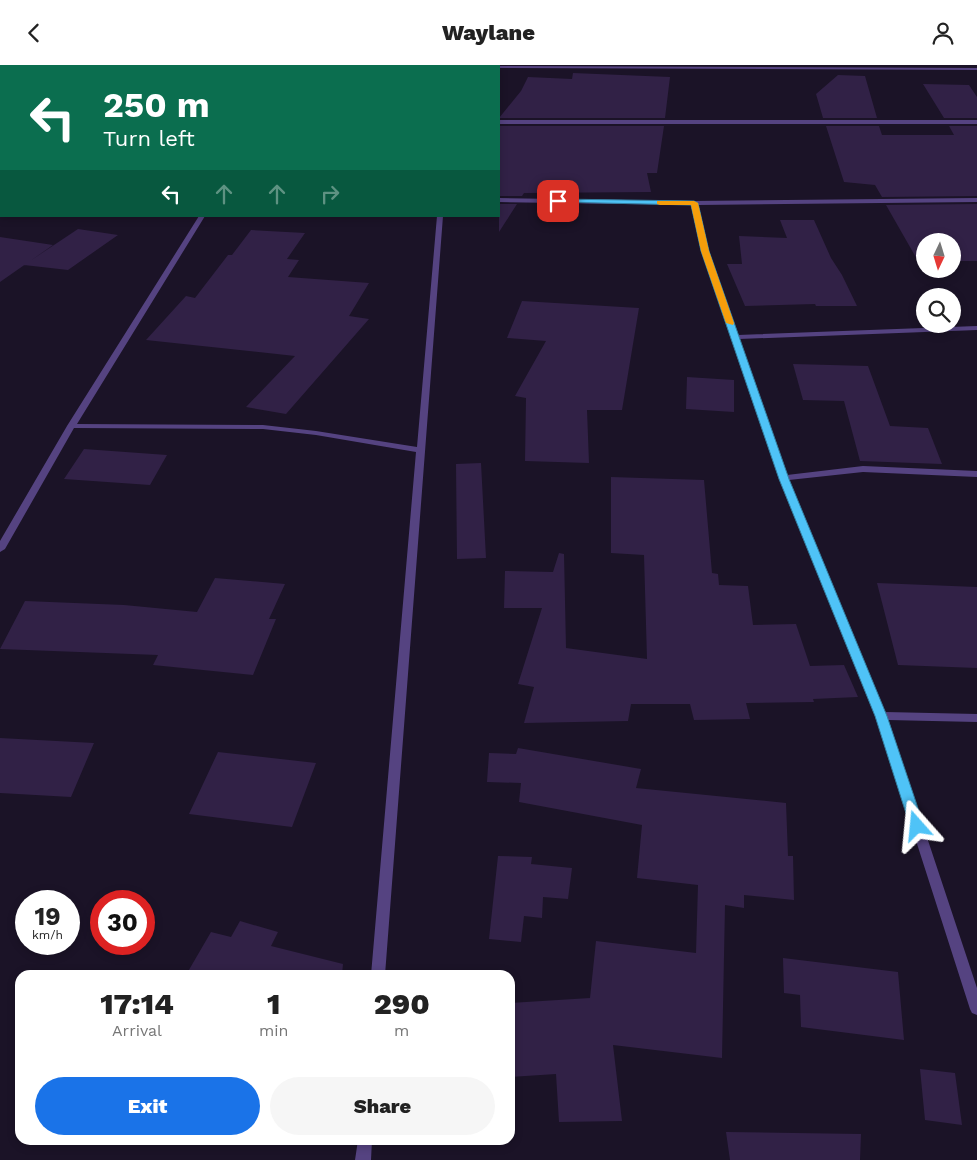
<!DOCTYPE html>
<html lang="en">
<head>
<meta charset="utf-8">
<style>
	:root { --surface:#fff; --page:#f6f6f6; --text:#222; --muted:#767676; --accent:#1a73e8 }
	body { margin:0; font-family:"Work Sans",sans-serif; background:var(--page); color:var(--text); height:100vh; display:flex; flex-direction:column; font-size:19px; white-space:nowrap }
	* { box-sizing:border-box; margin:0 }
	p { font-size:16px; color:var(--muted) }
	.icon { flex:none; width:28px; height:28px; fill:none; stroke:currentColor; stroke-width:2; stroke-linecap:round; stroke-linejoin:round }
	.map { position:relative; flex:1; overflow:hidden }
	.drawer { position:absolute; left:15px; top:905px; width:500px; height:175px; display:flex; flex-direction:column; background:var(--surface); border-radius:15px; box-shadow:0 2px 8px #0003 }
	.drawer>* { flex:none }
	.banner { position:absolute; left:0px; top:0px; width:500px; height:152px; box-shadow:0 2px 8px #0003; background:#0b6e4f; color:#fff; overflow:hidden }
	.needle { width:32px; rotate:184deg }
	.tools { position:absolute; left:916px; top:168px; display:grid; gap:10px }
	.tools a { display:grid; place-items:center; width:45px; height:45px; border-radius:50%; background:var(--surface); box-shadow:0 2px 8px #0003; font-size:25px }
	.speed { position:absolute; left:15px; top:825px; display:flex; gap:10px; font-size:25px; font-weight:700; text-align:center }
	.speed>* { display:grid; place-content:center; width:65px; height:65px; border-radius:50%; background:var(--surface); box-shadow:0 2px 8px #0003; line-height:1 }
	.speed small { font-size:12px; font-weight:400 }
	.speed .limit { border:8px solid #d22; background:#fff; color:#111 }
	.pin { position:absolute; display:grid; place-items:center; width:42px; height:42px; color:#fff; margin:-21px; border-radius:10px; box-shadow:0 2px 8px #0006 }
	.me { position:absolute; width:55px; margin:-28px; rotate:342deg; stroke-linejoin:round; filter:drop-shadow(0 0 4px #0008) }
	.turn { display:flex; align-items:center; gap:18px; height:105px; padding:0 20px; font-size:22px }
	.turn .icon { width:65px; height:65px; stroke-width:2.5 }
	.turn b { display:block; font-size:35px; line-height:42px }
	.lanes { display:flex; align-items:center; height:48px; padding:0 20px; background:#0003; justify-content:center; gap:25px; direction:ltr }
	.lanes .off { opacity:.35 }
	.eta { display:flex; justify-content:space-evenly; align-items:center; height:85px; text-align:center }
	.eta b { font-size:30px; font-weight:800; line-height:35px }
	.action { display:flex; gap:10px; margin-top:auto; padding:10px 20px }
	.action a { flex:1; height:58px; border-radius:30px; background:var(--accent); color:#fff; font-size:20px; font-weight:800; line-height:58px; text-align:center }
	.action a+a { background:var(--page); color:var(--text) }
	header { display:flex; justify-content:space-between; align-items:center; height:65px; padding:0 20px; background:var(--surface); font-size:22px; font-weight:800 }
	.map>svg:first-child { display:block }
	.building { fill:#312146 }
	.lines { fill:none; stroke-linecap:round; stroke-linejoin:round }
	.street { fill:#554381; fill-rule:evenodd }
	.route { fill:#4fc3f7; stroke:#337fa1 }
	.slow { fill:#f59e0b }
</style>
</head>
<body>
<header><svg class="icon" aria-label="back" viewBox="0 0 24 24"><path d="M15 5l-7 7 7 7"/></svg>Waylane<svg class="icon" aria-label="person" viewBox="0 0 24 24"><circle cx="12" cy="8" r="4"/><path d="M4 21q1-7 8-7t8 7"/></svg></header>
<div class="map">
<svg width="977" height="1095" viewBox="0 0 977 1095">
	<rect width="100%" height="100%" fill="#1b1327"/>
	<!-- building -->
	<path class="building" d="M 573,8 L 670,12 L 665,53 L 499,53 L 521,26 L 528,12 L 572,14 Z
		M 838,10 L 865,11 L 877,53 L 823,53 L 816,29 Z
		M 923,19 L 969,20 L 977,32 L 977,53 L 944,53 Z
		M 499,61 L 664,61 L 657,108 L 647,108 L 651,127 L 524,128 L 522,131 L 499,131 Z
		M 826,61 L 879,61 L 882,70 L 954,70 L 949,61 L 977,61 L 977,131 L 882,132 L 875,120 L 844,117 Z
		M 499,139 L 517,139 L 499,167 Z
		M 977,139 L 977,196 L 952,196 L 952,176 L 925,176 L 925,196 L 918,196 L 886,140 Z
		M 780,155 L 814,155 L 831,193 L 842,210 L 857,241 L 816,241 L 815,239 L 745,241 L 727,199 L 742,199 L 739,171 L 787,173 Z
		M 78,164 L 118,170 L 68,205 L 24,200 Z
		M 251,165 L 305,168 L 287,194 L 299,195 L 288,212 L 369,218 L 349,251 L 369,254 L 286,349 L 246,342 L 295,291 L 146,275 L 186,231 L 195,233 L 228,190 L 232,190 Z
		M 0,172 L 53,180 L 0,217 Z
		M 522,236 L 639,243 L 622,345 L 587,345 L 589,398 L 525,396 L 526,333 L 515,331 L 546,276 L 507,273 Z
		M 793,299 L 868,301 L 890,361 L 928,363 L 942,399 L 860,396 L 844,336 L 803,335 Z
		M 687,312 L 734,315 L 734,347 L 686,344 Z
		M 84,384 L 167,390 L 150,420 L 64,414 Z
		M 481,398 L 486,493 L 457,494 L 456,399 Z
		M 611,412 L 704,415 L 712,508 L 718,509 L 719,520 L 748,521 L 753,560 L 796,559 L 810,601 L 844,600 L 858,632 L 813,634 L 814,637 L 746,638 L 750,654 L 694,655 L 690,639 L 631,639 L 628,656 L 524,658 L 534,622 L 518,619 L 542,543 L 504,543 L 505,506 L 553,507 L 559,488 L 564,489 L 566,583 L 647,594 L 644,490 L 611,488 Z
		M 215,513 L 285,519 L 269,554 L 276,554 L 253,610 L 153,600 L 158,590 L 0,584 L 25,536 L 124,540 L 197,547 Z
		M 877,518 L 977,522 L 977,603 L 898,600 Z
		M 0,673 L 94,678 L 71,732 L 0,728 Z
		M 518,683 L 641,704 L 636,723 L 786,738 L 788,791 L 793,791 L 794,835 L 744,830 L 744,843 L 725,840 L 722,993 L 613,980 L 622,1056 L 559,1057 L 556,1009 L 510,1012 L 510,938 L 590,933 L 596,876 L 696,888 L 698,820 L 637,813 L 642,760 L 519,737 L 521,718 L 487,717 L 489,688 L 516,689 Z
		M 218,687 L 316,698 L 292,762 L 189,749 Z
		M 498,791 L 532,792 L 531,799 L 572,803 L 568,834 L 543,832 L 542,853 L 524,851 L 521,877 L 489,874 Z
		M 240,856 L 278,867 L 271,881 L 343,899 L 342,910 L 186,910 L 211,867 L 231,872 Z
		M 783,893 L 898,907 L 904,975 L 801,962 L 800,930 L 784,928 Z
		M 920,1004 L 955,1008 L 962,1060 L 925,1055 Z
		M 726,1067 L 861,1069 L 860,1095 L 730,1095 Z"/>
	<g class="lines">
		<!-- street -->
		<path class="street" d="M 497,1 L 499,1 L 977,3 L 977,5 L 499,3 L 499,1 Z
			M 0,6 L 1,6 L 1,8 L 0,8 Z
			M 499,55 L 977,55 L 977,59 L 499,59 Z
			M 499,133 L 694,136 L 977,133 L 977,137 L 698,140 L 708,186 L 738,270 L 977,261 L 977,265 L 739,274 L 787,410 L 863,401 L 977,406 L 977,412 L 863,407 L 789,415 L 885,647 L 977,649 L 977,657 L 888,655 L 977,923 L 977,950 L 972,948 L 970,944 L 876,651 L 780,413 L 702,186 L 691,140 L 499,137 Z
			M 199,151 L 205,151 L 77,359 L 263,360 L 316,366 L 417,382 L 437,151 L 443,151 L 385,910 L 371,910 L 416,387 L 316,370 L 263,364 L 74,363 L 5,484 L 0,487 L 0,476 L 67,361 Z
			M 358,1075 L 372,1075 L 371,1095 L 355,1095 Z"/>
	</g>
	<!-- route -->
	<path class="route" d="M 558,134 L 694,136 L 698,138 L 709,186 L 789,414 L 887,651 L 924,761 L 922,764 L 912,764 L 910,761 L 875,651 L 779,414 L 701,186 L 691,140 L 555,137 L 554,136 Z"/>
	<!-- slow -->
	<path class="slow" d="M 657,136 L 694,136 L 698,138 L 709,186 L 734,258 L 733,260 L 726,258 L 701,186 L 691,140 L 660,140 L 657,139 Z"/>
</svg>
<div class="tools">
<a><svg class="needle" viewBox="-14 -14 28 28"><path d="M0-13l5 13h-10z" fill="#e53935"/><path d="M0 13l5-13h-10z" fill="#767676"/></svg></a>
<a><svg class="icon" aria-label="search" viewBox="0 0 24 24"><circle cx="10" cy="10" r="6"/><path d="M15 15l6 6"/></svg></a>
</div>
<div class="speed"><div>19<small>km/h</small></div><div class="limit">30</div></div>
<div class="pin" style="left:558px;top:136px;background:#d93025"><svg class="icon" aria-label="arrive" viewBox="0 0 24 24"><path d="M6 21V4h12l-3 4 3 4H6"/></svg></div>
<svg class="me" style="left:917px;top:761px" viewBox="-20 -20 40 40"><path d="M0-17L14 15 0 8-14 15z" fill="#4fc3f7" stroke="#fff" stroke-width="4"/></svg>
<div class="banner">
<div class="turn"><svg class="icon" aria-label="left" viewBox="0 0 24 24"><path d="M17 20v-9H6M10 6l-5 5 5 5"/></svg><div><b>250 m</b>Turn left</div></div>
<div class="lanes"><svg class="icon" aria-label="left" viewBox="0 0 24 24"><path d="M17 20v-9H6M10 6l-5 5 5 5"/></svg><svg class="icon off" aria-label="ahead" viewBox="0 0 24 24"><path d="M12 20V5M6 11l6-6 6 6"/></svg><svg class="icon off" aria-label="ahead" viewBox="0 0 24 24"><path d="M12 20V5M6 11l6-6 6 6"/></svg><svg class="icon off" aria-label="right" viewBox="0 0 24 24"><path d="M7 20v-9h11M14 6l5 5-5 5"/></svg></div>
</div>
<section class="drawer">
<div class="eta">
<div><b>17:14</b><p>Arrival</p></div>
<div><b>1</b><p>min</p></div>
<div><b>290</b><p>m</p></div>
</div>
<div class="action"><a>Exit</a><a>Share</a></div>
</section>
</div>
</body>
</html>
